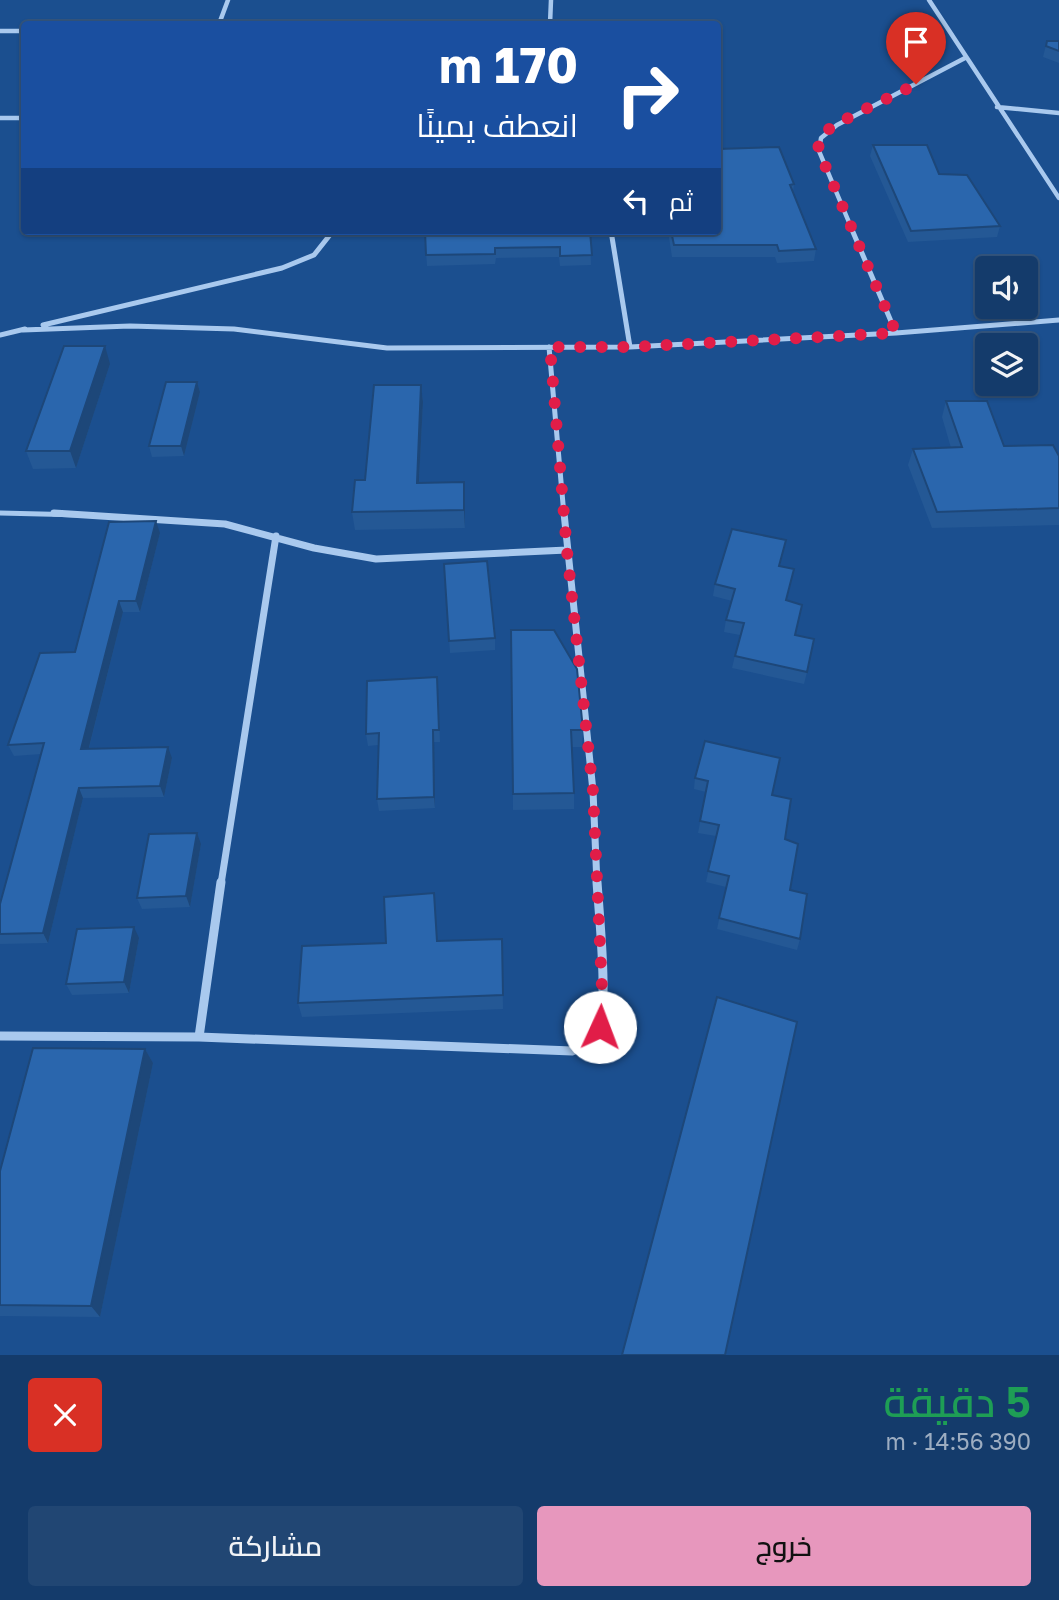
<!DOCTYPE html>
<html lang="ar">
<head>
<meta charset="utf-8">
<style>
	:root { --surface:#143b6b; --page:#214673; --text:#f1f3f6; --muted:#9dadc1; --line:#33557e; --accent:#e797bd }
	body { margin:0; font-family:"Golos Text",Cairo,sans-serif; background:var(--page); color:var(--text); direction:rtl; height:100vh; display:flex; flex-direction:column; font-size:26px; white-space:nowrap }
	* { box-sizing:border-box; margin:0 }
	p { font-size:23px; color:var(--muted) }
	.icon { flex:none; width:38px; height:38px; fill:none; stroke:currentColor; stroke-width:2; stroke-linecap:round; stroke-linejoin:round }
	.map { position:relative; height:1355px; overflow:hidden; direction:ltr }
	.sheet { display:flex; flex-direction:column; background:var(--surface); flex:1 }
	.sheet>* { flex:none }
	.top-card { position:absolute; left:21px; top:21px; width:700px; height:214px; border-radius:7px; box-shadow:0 2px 5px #0004,0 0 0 2px var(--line); direction:rtl; background:#1a4fa0; color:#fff; overflow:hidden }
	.fabs { position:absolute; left:975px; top:256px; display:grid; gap:14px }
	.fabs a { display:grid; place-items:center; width:63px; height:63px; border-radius:7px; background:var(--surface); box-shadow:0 2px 5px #0004,0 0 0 2px var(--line); font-size:35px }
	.pin { position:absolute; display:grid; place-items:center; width:60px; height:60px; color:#fff; margin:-72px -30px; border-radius:50% 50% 50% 0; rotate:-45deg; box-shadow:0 0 7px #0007 }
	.pin .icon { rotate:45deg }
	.me { position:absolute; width:77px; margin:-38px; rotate:2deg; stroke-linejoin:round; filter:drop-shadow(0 0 5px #0008) }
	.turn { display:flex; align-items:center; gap:24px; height:147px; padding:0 28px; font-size:32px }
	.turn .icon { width:91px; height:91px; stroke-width:2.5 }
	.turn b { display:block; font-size:49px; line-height:60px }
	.then { display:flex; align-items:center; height:66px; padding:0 28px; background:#0003; gap:14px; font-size:26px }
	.round { display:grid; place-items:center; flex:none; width:74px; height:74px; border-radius:7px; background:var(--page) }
	.headline { display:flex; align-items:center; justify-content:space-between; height:119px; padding:0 28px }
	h1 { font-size:42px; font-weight:600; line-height:52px; color:#1e9e55 }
	.action { display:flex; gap:14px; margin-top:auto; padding:14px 28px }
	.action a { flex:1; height:80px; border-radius:7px; background:var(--accent); color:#111; font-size:28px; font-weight:600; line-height:80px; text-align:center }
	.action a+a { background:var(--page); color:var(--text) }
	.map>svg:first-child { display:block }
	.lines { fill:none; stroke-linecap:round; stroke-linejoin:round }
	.minor-far3 { stroke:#a9c9ee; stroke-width:4.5 }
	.minor-far2 { stroke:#a9c9ee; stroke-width:5 }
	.minor-far1 { stroke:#a9c9ee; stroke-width:7 }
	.minor { stroke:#a9c9ee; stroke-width:9 }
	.wall { fill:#245895 }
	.shaded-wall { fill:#1d4779 }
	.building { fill:#2a66ad; stroke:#1d4779; stroke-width:2 }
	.route { stroke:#e11d48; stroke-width:12; stroke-dasharray:0 21.6 }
</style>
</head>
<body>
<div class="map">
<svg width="1059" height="1355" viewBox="0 0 1059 1355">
	<rect width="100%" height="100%" fill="#1b4f8f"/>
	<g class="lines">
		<!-- minor-far3 -->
		<path class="minor-far3" d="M 929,0 L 1059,198
			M 219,24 L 228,0
			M 550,24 L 551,0
			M 0,31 L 24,31
			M 997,107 L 1059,113
			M 0,118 L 24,118
			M 851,227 L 819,151 L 821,138 L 837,125 L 965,58"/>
		<!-- minor-far2 -->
		<path class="minor-far2" d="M 850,225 L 896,333
			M 611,231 L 630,347
			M 43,325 L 282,268 L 314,255 L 333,231
			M 23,330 L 130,326 L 234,329 L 387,348 L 630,347 L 896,333 L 1059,320
			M 0,335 L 25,329
			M 549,347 L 564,515
			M 0,513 L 82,515"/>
		<!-- minor-far1 -->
		<path class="minor-far1" d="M 54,513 L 225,524 L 314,548 L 376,559 L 567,550
			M 564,513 L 593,791 L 597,884
			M 221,884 L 276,536"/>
		<!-- minor -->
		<path class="minor" d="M 0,1036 L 199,1037 L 572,1051 C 583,1047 592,1042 598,1031 C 609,1008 599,913 597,882
			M 199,1037 L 221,882"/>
	</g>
	<!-- wall -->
	<path class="wall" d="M 1047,41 L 1059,41 L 1059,63 L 1043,57 Z
		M 873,145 L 939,174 L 1000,226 L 997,237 L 908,242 L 870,156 Z
		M 718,149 L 794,184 L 793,192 L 816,249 L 814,261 L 777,263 L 775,257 L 672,257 L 668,231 L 718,231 Z
		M 590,231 L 591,265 L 560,266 L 559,257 L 496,258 L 495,264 L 427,266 L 425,235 Z
		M 110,364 L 76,468 L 33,469 L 26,451 Z
		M 197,382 L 200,392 L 184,456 L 152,457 L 149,446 Z
		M 421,385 L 423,402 L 419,483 L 464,482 L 465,528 L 355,530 L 352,512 L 365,480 Z
		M 946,401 L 1004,446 L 1059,456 L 1059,525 L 932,528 L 908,465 L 913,449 L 951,448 L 942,417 Z
		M 160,533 L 140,612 L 123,612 L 89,748 L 172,758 L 164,797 L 83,798 L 48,943 L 0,944 L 0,904 L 41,754 L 14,756 L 8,745 Z
		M 783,552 L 780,566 L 795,635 L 807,672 L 804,684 L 732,668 L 740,635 L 724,632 L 726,620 L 732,601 L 713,596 L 715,584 Z
		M 444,564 L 495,638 L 495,650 L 450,653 Z
		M 511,630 L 583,730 L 582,747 L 572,747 L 574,793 L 574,809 L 513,810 Z
		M 438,689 L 440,742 L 434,742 L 435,808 L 379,811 L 377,799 L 378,745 L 368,746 L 366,734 Z
		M 695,778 L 772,795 L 785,839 L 790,890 L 800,939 L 797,950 L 717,929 L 726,887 L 706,882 L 716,836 L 698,833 L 706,792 L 694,789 Z
		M 201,844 L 190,907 L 142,909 L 137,898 Z
		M 434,893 L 437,941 L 502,939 L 503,1009 L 302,1017 L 298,1003 L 386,943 Z
		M 139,938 L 129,993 L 72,995 L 66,984 Z
		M 145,1049 L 153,1063 L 100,1317 L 0,1316 L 0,1171 Z"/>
	<!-- shaded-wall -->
	<path class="shaded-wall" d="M 105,346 L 110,364 L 76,468 L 70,451 Z
		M 197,382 L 200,392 L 184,456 L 181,446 Z
		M 421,385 L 423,402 L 418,500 L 417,483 Z
		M 464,482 L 465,500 L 465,528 L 464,510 Z
		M 156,521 L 160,533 L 140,612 L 136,601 Z
		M 119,601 L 123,612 L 86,759 L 81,749 Z
		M 433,730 L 434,742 L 435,808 L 434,797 Z
		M 168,747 L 172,758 L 164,797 L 160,786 Z
		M 79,788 L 83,798 L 48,943 L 43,933 Z
		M 197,833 L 201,844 L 190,907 L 186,896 Z
		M 134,927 L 139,938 L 129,993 L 124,982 Z
		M 145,1049 L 153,1063 L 100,1317 L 91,1306 Z"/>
	<!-- building -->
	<path class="building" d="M 1047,41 L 1059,41 L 1059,51 L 1046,46 Z
		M 873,145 L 927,145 L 939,174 L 967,175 L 1000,226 L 911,231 Z
		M 779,147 L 794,184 L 790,185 L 816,249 L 779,251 L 777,245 L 674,245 L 671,231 L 718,231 L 718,149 Z
		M 425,231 L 590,231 L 592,255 L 560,256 L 560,247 L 495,248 L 495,254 L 426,255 Z
		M 64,346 L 105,346 L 70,451 L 26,451 Z
		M 166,382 L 197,382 L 181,446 L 149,446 Z
		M 374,385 L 421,385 L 417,483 L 464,482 L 464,510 L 352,512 L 355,480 L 365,480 Z
		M 946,401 L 987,401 L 1004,446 L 1053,445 L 1059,456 L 1059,508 L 937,512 L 913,449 L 962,447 Z
		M 156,521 L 136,601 L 119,601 L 81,749 L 168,747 L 160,786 L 79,788 L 43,933 L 0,934 L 0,904 L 44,743 L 8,745 L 40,653 L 75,652 L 109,522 Z
		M 732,529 L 786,540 L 779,566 L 794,569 L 786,600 L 802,605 L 795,635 L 814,639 L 807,672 L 735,656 L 744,623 L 726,620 L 735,589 L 715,584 Z
		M 487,561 L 495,638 L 449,641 L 444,564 Z
		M 511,630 L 554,630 L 577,669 L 583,730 L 571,730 L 574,793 L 513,794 Z
		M 437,677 L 439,730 L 433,730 L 434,797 L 377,799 L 379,733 L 366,734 L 367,681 Z
		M 705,741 L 780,758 L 772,795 L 791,799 L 785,839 L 798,844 L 790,890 L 807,894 L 800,939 L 719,918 L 729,876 L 708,871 L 719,825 L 700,821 L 708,781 L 695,778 Z
		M 197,833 L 186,896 L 137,898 L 149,834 Z
		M 434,893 L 437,941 L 502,939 L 503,995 L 298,1003 L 302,946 L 386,943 L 384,897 Z
		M 134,927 L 124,982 L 66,984 L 77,929 Z
		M 717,997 L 797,1022 L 725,1355 L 622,1355 Z
		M 33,1048 L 145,1049 L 91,1306 L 0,1305 L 0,1171 Z"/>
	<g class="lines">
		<!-- route -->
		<path class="route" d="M 600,1027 L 603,1011 L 593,791 L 567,551 L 550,347 L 630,347 L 896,333 L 819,151 C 818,144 818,140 822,135 C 832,123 898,94 916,84"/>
	</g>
</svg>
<div class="fabs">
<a><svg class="icon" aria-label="sound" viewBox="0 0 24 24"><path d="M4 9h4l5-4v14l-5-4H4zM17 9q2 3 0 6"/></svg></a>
<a><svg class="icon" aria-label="layers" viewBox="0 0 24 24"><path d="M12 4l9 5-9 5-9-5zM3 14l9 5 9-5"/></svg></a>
</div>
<div class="pin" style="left:916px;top:84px;background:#d93025"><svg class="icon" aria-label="arrive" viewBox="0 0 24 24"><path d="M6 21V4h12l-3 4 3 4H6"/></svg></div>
<svg class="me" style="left:600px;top:1027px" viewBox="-20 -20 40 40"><circle r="19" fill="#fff"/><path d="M0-13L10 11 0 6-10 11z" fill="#e11d48"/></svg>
<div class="top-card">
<div class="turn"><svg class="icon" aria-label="right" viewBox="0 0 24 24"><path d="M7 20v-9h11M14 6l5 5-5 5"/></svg><div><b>170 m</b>انعطف يمينًا</div></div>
<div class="then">ثم<svg class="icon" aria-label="left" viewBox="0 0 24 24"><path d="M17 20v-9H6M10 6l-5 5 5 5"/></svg></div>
</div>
</div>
<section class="sheet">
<div class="headline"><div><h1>5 دقيقة</h1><p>390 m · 14:56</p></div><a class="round" style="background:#d93025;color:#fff"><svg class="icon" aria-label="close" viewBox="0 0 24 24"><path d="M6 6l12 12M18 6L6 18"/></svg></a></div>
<div class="action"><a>خروج</a><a>مشاركة</a></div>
</section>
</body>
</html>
